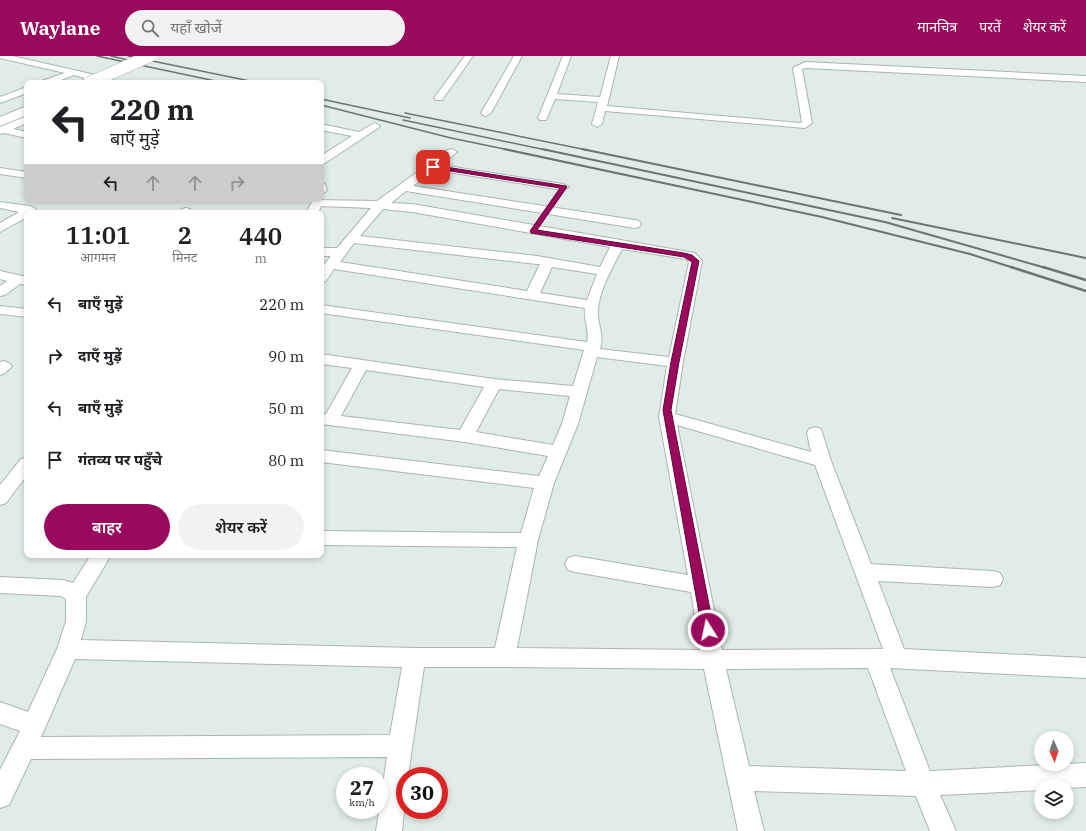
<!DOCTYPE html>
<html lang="hi">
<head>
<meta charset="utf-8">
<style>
	:root { --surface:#fff; --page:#f2f2f2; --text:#202124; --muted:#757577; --accent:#9a0a5c }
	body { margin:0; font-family:"IBM Plex Serif","Noto Sans Devanagari",serif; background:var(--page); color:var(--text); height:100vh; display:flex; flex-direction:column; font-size:15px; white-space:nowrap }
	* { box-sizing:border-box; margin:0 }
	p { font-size:13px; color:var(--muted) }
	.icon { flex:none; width:22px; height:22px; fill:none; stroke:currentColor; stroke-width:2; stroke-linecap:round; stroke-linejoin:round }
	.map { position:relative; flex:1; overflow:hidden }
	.sheet { position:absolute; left:24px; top:154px; width:300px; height:348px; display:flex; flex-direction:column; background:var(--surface); border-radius:8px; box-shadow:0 2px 6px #0003 }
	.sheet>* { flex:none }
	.banner { position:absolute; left:24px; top:24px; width:300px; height:122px; border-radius:8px; box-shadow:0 2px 6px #0003; background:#fff; color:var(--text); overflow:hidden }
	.needle { width:26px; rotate:177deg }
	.fabs { position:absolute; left:1034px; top:675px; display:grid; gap:8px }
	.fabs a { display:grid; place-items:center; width:40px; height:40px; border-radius:50%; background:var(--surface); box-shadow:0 2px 6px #0003; font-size:20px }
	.speed { position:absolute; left:336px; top:711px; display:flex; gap:8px; font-size:20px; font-weight:700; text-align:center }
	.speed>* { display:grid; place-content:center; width:52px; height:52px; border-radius:50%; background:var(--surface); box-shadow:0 2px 6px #0003; line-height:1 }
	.speed small { font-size:10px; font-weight:400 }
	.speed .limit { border:6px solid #d22; background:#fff; color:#111 }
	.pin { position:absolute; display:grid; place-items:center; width:34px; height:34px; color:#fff; margin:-17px; border-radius:8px; box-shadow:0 2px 6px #0006 }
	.me { position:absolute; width:44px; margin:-22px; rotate:350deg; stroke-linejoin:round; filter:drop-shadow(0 0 3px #0008) }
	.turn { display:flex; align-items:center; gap:14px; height:84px; padding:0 20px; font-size:18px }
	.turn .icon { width:52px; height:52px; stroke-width:2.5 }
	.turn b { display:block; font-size:28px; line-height:34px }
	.lanes { display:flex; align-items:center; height:38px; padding:0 20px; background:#0003; justify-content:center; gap:20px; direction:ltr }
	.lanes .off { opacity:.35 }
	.eta { display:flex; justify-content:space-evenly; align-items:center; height:68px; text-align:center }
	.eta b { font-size:24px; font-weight:600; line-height:28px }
	.button { display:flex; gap:8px; margin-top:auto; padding:8px 20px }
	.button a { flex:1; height:46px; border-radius:24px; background:var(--accent); color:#fff; font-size:16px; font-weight:600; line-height:46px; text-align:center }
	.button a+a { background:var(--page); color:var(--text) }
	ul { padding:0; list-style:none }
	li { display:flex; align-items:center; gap:12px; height:52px; padding:0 20px }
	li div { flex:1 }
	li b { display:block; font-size:15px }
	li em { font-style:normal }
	header { display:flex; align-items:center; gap:24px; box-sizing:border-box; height:56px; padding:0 20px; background:var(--accent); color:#fff }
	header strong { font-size:19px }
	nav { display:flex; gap:22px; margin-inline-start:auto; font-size:14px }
	.search { width:280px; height:36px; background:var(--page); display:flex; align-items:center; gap:10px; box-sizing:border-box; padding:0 14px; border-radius:22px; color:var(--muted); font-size:15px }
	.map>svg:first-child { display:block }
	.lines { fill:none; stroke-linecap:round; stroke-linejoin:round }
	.minor-casing { stroke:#abb5b2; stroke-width:2 }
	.highway-casing { stroke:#abb5b2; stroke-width:2 }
	.minor { fill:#fff; fill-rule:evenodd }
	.highway { fill:#fff; fill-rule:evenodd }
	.rail-far2 { stroke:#6d7371; stroke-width:1.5 }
	.rail-far1 { stroke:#6d7371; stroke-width:2 }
	.rail { stroke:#6d7371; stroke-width:2.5 }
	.highway-bridge-casing { stroke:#abb5b2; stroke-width:13; stroke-linecap:butt }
	.highway-bridge { stroke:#fff; stroke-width:12 }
	.route { fill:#9a0a5c; stroke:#64063c }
</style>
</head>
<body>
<header>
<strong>Waylane</strong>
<div class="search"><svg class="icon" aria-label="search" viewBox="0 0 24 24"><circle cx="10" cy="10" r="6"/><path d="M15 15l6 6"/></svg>यहाँ खोजें</div>
<nav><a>मानचित्र</a><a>परतें</a><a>शेयर करें</a></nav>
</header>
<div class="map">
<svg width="1086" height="775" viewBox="0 0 1086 775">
	<rect width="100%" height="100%" fill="#e1ebe7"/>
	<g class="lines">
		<defs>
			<path id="minor" d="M 0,0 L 12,0 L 113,23 L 114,25 L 113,27 L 94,25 L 87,27 L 83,24 L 85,22 L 74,19 L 53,27 L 41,27 L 42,25 L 65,17 L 0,2 Z
				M 465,0 L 473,0 L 442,44 L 436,44 L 434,42 Z
				M 514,0 L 522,0 L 491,57 L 486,60 L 483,59 L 481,57 Z
				M 563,0 L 571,0 L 557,38 L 600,41 L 611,0 L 619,0 L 607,50 L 800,67 L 802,66 L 793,12 L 805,6 L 1086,20 L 1086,26 L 806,12 L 802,13 L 812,67 L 805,72 L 605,55 L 602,68 L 597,71 L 592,68 L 598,46 L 555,43 L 546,64 L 540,64 L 538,62 Z
				M 27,31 L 27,37 L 0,47 L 0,41 Z
				M 27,60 L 27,67 L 13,73 L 27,76 L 27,82 L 4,77 L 0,78 L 0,71 Z
				M 375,67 L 380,70 L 378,72 L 325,107 L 321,108 L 321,100 L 352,80 L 321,74 L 321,68 L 359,76 Z
				M 452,93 L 457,96 L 441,109 L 563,128 L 569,131 L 563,134 L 434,114 L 413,130 L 635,164 L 639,165 L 641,168 L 639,171 L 635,172 L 406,135 L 391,147 L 412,148 L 695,197 L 702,205 L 683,306 L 675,358 L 811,396 L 807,377 L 809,373 L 815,371 L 821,373 L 831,405 L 871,508 L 993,515 L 1000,517 L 1003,523 L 1000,529 L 993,531 L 878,525 L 904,593 L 1086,602 L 1086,622 L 890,612 L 930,715 L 1086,707 L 1086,731 L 1067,732 L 1067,730 L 1041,730 L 1041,734 L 940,739 L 956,775 L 930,775 L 916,740 L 754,735 L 764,775 L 738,775 L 704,613 L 504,611 L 424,611 L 408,720 L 405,720 L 405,748 L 402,775 L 376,775 L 387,701 L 31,703 L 9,749 L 0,752 L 0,714 L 20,675 L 0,668 L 0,646 L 28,656 L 57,593 L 66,565 L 66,543 L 61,540 L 0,537 L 0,521 L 63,524 L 73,527 L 91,499 L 111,499 L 86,541 L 86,565 L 81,584 L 415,592 L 495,592 L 517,491 L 321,489 L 321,475 L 521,477 L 534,432 L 321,406 L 321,394 L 539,420 L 548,400 L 465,386 L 321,368 L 321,358 L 326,358 L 352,312 L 321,308 L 321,298 L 494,323 L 573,330 L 584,294 L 321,257 L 321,249 L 587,286 C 590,275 583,263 585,252 L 334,213 L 326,225 L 321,226 L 321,213 L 331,200 L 321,200 L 321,192 L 337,192 L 371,152 L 321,150 L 318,157 L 306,157 L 313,144 L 377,145 L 448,94 ZM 383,153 L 412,156 L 610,191 L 600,211 L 537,200 L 360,180 ZM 354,187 L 537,208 L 540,208 L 527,235 L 340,206 ZM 622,193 L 686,203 L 689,206 L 669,301 L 600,293 C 604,278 599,273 598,259 C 597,237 612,213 622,193 ZM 552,211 L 597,218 L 587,244 L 540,237 ZM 597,301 L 667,310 L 659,361 L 688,519 L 575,500 L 568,502 L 565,508 L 568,514 L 575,516 L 691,536 L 700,594 L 517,592 L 538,484 L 554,427 L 578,368 ZM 366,314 L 484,331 L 460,374 L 341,360 ZM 499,333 L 570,340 L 562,368 L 553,389 L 476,376 ZM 677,369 L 815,409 L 883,593 L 722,594 ZM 75,603 L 402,611 L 390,679 L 41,681 ZM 868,612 L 906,715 L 749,710 L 726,613 Z
				M 0,112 L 27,116 L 27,122 L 0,118 Z
				M 321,127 L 325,128 L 327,134 L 325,136 L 321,137 Z
				M 0,146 L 30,150 L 34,152 L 36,154 L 33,157 L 27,157 L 27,161 L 0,176 L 0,167 L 19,156 L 0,152 Z
				M 186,152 L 190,153 L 191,157 L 179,157 L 182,153 Z
				M 0,215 L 27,221 L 27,229 L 20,228 L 5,239 L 0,240 L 0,230 L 7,225 L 0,223 Z
				M 0,250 L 27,253 L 27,261 L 0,258 Z
				M 4,305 L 9,307 L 12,310 L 5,317 L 0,319 L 0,306 Z
				M 27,401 L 27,419 L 6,447 L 0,449 L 0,429 L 21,403 Z"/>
			<path id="highway" d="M 27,50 L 27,59 L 0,70 L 0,61 Z"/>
		</defs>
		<!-- minor casing -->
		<use href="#minor" class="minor-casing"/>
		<!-- highway casing -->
		<use href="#highway" class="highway-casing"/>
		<!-- minor -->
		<use href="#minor" class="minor"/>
		<!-- highway -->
		<use href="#highway" class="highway"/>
		<!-- rail-far2 -->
		<path class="rail-far2" d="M 97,0 L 225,27
			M 111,0 L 133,5
			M 128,0 L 260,27
			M 321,43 L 410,62
			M 321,49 L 451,82 L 509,94
			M 405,57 L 587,94
			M 403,64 L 546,94"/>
		<!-- rail-far1 -->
		<path class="rail-far1" d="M 504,93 L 822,161 L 970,198 L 1014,212
			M 542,93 L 885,166 L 1046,212
			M 582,93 L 901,159
			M 892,162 L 1086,202"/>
		<!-- rail -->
		<path class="rail" d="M 1011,211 L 1086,235
			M 1043,211 L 1086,224"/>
		<defs>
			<path id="highway-bridge" d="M 89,27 L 150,0"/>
		</defs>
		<!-- highway-bridge casing -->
		<use href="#highway-bridge" class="highway-bridge-casing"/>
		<!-- highway-bridge -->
		<use href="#highway-bridge" class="highway-bridge"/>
	</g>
	<!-- route -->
	<path class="route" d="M 433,109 L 566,130 L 567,131 L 537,174 L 684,197 L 692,199 L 699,205 L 679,306 L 671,354 L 714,574 L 712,577 L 708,579 L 704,577 L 702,574 L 663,354 L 671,306 L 692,206 L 684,201 L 531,177 L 530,175 L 560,132 L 431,112 L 430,111 Z"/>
</svg>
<div class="fabs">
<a><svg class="needle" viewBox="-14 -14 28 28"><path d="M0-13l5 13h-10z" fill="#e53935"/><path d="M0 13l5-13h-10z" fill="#757577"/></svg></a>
<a><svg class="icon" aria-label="layers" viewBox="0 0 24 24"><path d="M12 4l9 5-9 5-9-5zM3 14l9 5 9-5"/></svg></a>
</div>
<div class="speed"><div>27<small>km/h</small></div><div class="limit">30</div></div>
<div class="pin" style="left:433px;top:111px;background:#d93025"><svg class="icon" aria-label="arrive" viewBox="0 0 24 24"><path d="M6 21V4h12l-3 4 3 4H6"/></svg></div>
<svg class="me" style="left:708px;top:574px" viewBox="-20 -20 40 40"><circle r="17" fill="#9a0a5c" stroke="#fff" stroke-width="3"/><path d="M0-11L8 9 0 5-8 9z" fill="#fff"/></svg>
<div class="banner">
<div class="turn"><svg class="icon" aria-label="left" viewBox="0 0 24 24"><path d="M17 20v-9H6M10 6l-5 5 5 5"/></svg><div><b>220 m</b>बाएँ मुड़ें</div></div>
<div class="lanes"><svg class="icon" aria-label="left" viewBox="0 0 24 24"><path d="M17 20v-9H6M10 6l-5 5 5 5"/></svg><svg class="icon off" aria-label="ahead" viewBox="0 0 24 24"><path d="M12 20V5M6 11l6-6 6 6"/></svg><svg class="icon off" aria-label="ahead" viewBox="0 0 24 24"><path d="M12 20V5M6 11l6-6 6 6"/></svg><svg class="icon off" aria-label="right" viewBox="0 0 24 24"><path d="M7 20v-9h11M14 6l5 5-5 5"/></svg></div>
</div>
<section class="sheet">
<div class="eta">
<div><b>11:01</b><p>आगमन</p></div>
<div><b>2</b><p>मिनट</p></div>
<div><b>440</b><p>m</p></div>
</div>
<ul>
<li><svg class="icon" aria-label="left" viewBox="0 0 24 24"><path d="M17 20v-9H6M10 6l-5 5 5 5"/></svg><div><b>बाएँ मुड़ें</b></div><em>220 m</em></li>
<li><svg class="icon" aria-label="right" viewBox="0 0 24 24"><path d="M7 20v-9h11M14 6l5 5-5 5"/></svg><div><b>दाएँ मुड़ें</b></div><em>90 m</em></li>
<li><svg class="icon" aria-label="left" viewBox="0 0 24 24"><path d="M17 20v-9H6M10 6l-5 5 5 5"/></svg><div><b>बाएँ मुड़ें</b></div><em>50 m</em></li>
<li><svg class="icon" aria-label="arrive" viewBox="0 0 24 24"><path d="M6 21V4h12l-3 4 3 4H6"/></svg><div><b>गंतव्य पर पहुँचे</b></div><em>80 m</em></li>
</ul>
<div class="button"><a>बाहर</a><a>शेयर करें</a></div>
</section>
</div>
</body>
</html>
